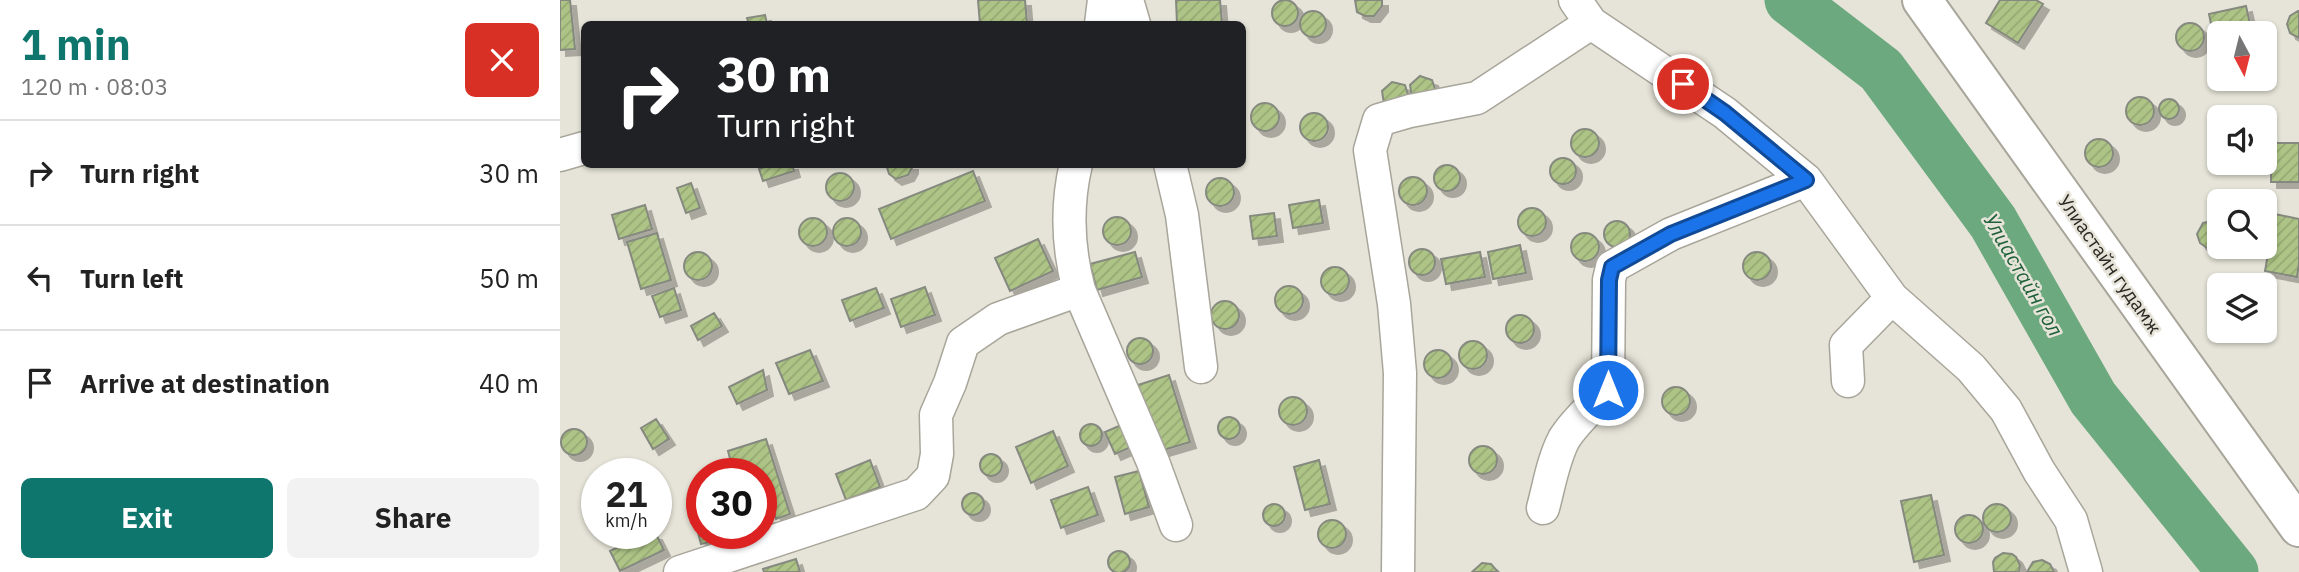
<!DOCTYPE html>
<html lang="en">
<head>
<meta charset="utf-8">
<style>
	:root { --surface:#fff; --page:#f2f2f2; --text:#222; --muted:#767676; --line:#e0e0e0; --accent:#0f766e }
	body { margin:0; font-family:"IBM Plex Sans",sans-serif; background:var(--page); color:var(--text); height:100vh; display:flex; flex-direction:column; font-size:26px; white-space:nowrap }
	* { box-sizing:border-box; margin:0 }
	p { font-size:23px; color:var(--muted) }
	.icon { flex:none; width:38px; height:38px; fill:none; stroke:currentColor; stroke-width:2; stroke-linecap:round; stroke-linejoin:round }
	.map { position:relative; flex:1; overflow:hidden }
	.sheet { display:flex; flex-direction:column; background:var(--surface); width:560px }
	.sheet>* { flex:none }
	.hud { position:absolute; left:21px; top:21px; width:665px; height:147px; border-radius:10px; box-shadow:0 2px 5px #0004; background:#202124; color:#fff; overflow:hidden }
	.needle { width:46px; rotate:173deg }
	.tools { position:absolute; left:1647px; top:21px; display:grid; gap:14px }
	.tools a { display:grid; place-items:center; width:70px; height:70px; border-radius:10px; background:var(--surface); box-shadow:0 2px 5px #0004; font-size:35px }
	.speed { position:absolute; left:21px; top:458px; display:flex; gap:14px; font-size:35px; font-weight:700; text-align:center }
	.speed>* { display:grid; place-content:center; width:91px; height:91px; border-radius:50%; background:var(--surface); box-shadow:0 2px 5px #0004; line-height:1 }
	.speed small { font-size:18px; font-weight:400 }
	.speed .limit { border:10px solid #d22; background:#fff; color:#111 }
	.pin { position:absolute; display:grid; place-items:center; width:60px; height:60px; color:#fff; margin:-30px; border:4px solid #fff; border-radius:50%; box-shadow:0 2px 7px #0007 }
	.me { position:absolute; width:77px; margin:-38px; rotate:0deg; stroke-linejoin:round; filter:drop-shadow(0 0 5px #0008) }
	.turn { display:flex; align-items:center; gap:24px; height:147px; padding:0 21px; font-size:32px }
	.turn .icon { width:91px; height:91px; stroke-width:2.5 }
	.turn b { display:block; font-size:49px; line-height:60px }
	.round { display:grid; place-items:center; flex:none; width:74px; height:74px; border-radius:10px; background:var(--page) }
	.summary { display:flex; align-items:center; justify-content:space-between; height:119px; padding:0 21px }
	h1 { font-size:42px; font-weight:800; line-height:52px; color:var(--accent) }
	.cta { display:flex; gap:14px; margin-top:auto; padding:14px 21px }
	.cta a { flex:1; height:80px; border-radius:10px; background:var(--accent); color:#fff; font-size:28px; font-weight:800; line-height:80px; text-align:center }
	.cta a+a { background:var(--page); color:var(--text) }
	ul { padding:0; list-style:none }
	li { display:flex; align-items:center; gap:21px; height:105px; padding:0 21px; border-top:2px solid var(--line) }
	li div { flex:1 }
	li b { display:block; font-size:26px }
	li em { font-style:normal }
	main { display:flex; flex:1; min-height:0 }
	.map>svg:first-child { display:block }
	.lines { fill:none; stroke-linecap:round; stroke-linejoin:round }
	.river { stroke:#6da97f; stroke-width:51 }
	.building { fill:url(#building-hatch); stroke:#85897f; stroke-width:2; filter:url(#shadow) }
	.street-casing { stroke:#a8a59a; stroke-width:35 }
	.secondary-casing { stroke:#a8a59a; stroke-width:42 }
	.street { stroke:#fff; stroke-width:32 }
	.secondary { stroke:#fff; stroke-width:38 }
	.route-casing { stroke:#114b97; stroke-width:18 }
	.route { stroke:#1a73e8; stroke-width:12 }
	.labels { text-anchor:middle; stroke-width:5; stroke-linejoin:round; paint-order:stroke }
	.street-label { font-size:19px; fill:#292823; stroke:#e6e4d8 }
	.water-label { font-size:21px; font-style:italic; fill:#1f6139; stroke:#e6e4d8 }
</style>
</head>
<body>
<main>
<section class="sheet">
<div class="summary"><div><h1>1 min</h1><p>120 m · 08:03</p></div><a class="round" style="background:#d93025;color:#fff"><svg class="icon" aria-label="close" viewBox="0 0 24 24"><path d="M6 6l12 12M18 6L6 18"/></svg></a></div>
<ul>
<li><svg class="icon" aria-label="right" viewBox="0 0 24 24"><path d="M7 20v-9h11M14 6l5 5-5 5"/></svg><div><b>Turn right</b></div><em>30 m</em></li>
<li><svg class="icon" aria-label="left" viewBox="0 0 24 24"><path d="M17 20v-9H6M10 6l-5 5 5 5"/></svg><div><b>Turn left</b></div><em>50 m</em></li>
<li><svg class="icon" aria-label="arrive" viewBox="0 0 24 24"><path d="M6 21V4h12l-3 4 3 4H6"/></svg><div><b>Arrive at destination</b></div><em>40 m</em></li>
</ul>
<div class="cta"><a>Exit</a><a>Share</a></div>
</section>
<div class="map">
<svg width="1739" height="572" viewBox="0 0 1739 572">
	<defs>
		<pattern id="building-hatch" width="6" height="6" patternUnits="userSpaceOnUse" patternTransform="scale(1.75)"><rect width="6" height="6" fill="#adc486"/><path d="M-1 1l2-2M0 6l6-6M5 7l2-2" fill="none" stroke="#95a873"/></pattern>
		<filter id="shadow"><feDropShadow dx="6" dy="6" stdDeviation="0" flood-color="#0004"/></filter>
	</defs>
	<rect width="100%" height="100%" fill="#e6e4d8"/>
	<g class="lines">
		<!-- river -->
		<path class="river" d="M 1230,0 L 1321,70 L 1433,222 L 1533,398 L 1673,572"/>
	</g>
	<!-- building -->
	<path class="building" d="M712 13a13 13 0 1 1 26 0a13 13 0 1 1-26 0Z
		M 0,0 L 10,0 L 15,49 L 0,50 Z
		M 418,0 L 465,0 L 467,24 L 420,24 Z
		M 616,0 L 660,0 L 662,24 L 617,24 Z
		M 795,0 L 822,0 L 822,6 L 814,16 L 805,16 L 797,12 Z
		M 1440,0 L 1476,0 L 1483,4 L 1458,43 L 1426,23 Z
		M 1686,6 L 1692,33 L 1659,33 L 1659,44 L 1655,44 L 1649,14 Z
		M740 24a13 13 0 1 1 26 0a13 13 0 1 1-26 0Z
		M 1738,11 L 1739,11 L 1739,38 L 1730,33 L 1727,24 L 1730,16 Z
		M 205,15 L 207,24 L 189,24 L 187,18 Z
		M1616 37a14 14 0 1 1 28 0a14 14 0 1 1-28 0Z
		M 860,76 L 872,80 L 876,92 L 852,98 L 850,85 Z
		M 832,82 L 845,85 L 849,98 L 824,104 L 822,91 Z
		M1566 111a14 14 0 1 1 28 0a14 14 0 1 1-28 0Z
		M1599 109a10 10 0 1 1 20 0a10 10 0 1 1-20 0Z
		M691 117a14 14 0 1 1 28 0a14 14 0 1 1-28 0Z
		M740 127a14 14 0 1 1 28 0a14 14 0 1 1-28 0Z
		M1011 143a14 14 0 1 1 28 0a14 14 0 1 1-28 0Z
		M1525 153a14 14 0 1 1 28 0a14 14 0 1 1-28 0Z
		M 1711,143 L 1739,143 L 1739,182 L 1711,182 Z
		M990 171a13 13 0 1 1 26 0a13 13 0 1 1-26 0Z
		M 212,164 L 232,164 L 234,171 L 203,181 L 199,169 Z
		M 326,164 L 352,164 L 352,168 L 348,175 L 336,179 L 329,174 Z
		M874 178a13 13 0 1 1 26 0a13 13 0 1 1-26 0Z
		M 413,171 L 425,201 L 331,239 L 319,209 Z
		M266 187a14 14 0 1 1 28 0a14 14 0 1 1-28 0Z
		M839 191a14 14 0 1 1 28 0a14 14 0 1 1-28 0Z
		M646 192a14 14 0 1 1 28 0a14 14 0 1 1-28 0Z
		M 131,183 L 140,208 L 126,213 L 117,188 Z
		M 759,200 L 763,223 L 733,228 L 729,205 Z
		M 85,205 L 92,229 L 59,239 L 52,215 Z
		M958 222a14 14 0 1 1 28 0a14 14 0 1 1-28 0Z
		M 714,213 L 717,236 L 693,239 L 690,216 Z
		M 1715,214 L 1739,219 L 1739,263 L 1737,277 L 1705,271 Z
		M543 231a14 14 0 1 1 28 0a14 14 0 1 1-28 0Z
		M273 232a14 14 0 1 1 28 0a14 14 0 1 1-28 0Z
		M239 232a14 14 0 1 1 28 0a14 14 0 1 1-28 0Z
		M1044 234a13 13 0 1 1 26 0a13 13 0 1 1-26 0Z
		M 1652,221 L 1659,223 L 1659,245 L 1647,248 L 1640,243 L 1637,234 L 1643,223 Z
		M 97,233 L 111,280 L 81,289 L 67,242 Z
		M1011 247a14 14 0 1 1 28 0a14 14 0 1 1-28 0Z
		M 478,239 L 493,271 L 450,291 L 435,258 Z
		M 960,245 L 966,273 L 933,279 L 928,252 Z
		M849 262a13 13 0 1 1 26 0a13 13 0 1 1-26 0Z
		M 575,252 L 582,277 L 537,290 L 530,264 Z
		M 920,252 L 925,277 L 886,284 L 881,259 Z
		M124 266a14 14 0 1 1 28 0a14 14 0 1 1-28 0Z
		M1183 266a14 14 0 1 1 28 0a14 14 0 1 1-28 0Z
		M761 281a14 14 0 1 1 28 0a14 14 0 1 1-28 0Z
		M715 300a14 14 0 1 1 28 0a14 14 0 1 1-28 0Z
		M 365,287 L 375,315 L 341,327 L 331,299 Z
		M 114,288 L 121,310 L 100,317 L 92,296 Z
		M 316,288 L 324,308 L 290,321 L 282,300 Z
		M651 315a14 14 0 1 1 28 0a14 14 0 1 1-28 0Z
		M 154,313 L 162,326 L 138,340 L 131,326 Z
		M946 329a14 14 0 1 1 28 0a14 14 0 1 1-28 0Z
		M567 351a13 13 0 1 1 26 0a13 13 0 1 1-26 0Z
		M899 355a14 14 0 1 1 28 0a14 14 0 1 1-28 0Z
		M 250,350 L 263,381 L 229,394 L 216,363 Z
		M864 364a14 14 0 1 1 28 0a14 14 0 1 1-28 0Z
		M 203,370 L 207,390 L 177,404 L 169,387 Z
		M 609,375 L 630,442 L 593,453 L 572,387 Z
		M1102 401a14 14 0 1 1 28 0a14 14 0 1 1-28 0Z
		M719 411a14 14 0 1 1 28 0a14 14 0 1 1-28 0Z
		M658 428a11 11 0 1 1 22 0a11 11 0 1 1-22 0Z
		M 96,419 L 109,439 L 93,449 L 81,428 Z
		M 568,422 L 578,444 L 555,454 L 545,432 Z
		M520 435a11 11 0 1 1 22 0a11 11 0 1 1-22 0Z
		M1 442a13 13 0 1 1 26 0a13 13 0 1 1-26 0Z
		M 493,431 L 508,466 L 471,483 L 456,447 Z
		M 206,439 L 230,514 L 216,519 L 213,507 L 201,510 L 201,474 L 174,474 L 168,451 Z
		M909 460a14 14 0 1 1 28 0a14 14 0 1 1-28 0Z
		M420 465a11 11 0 1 1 22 0a11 11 0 1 1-22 0Z
		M 310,460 L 320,487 L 286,500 L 276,474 Z
		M 759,460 L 770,504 L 745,510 L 734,467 Z
		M 579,471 L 589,507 L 565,514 L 555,477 Z
		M 528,487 L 538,515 L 501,528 L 491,500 Z
		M402 504a11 11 0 1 1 22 0a11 11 0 1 1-22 0Z
		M 1371,495 L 1384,555 L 1354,562 L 1341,501 Z
		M1423 518a14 14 0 1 1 28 0a14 14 0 1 1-28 0Z
		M703 515a11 11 0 1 1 22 0a11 11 0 1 1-22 0Z
		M 142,507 L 142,534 L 183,534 L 141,544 L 132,509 Z
		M1395 529a14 14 0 1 1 28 0a14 14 0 1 1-28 0Z
		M758 534a14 14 0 1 1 28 0a14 14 0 1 1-28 0Z
		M 86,534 L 96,534 L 104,550 L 60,571 L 50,551 Z
		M548 562a11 11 0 1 1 22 0a11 11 0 1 1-22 0Z
		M 1443,553 L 1452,554 L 1456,557 L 1460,565 L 1459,572 L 1434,572 L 1433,562 L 1435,558 Z
		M 236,559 L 240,572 L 204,572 L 203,569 Z
		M 1482,560 L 1490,564 L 1494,572 L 1467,572 L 1473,562 Z
		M 922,563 L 931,564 L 938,572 L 912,572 Z"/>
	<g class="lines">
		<defs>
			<path id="street" d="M 567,0 L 574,24
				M 1015,0 L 1031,23 L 1165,113 L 1246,180 L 1332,298 L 1411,368 L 1446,410 L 1479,471 L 1511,520 L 1526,572
				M 541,24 L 544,0
				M 0,155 L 24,148
				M 610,164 L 622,215 L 641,367
				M 519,290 L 593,462 L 616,525
				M 1288,381 L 1286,345 L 1332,298
				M 983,508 C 989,486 993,460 1004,439 C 1015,421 1034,405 1048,390 L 1049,280 L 1052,267 L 1111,234 L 1246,180
				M 120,572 L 356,494 L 373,476 L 377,454 L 376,415 L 390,383 L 403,343 L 438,319 L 519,290 C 508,249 506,206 516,164
				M 838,572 L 840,373 L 834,304 L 810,150 L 819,120 L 850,111 L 917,98 L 1031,23"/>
			<path id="secondary" d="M 1362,0 L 1739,527"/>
		</defs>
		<!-- street casing -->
		<use href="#street" class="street-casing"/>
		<!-- secondary casing -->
		<use href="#secondary" class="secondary-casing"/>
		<!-- street -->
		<use href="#street" class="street"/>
		<!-- secondary -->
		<use href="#secondary" class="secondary"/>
	</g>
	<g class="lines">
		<defs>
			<path id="route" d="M 1048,390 L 1049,280 L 1052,267 L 1111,234 L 1246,180 L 1165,113 L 1123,84"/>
		</defs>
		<!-- route casing -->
		<use href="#route" class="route-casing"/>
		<!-- route -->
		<use href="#route" class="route"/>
	</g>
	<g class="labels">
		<!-- street labels -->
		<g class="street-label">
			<text transform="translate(1550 264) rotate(55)" y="7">Улиастайн гудамж</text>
		</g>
		<!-- water labels -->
		<g class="water-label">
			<text transform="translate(1463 275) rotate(60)" y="7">Улиастайн гол</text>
		</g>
	</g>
</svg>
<div class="tools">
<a><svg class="needle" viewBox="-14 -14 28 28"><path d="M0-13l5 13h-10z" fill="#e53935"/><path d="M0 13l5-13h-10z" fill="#767676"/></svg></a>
<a><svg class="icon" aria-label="sound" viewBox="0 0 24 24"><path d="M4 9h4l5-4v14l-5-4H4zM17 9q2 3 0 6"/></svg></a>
<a><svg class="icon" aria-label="search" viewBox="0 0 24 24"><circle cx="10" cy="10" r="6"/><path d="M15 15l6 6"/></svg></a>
<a><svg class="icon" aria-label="layers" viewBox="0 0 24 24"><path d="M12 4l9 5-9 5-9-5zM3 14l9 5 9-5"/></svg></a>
</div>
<div class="speed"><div>21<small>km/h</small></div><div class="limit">30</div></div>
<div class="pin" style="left:1123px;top:84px;background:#d93025"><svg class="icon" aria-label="arrive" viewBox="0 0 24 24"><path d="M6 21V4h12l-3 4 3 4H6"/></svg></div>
<svg class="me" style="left:1048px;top:390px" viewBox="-20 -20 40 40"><circle r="17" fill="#1a73e8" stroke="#fff" stroke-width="3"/><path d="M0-11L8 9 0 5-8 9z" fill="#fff"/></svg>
<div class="hud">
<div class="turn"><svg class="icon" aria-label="right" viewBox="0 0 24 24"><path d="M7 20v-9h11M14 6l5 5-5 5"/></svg><div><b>30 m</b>Turn right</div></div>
</div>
</div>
</main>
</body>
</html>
